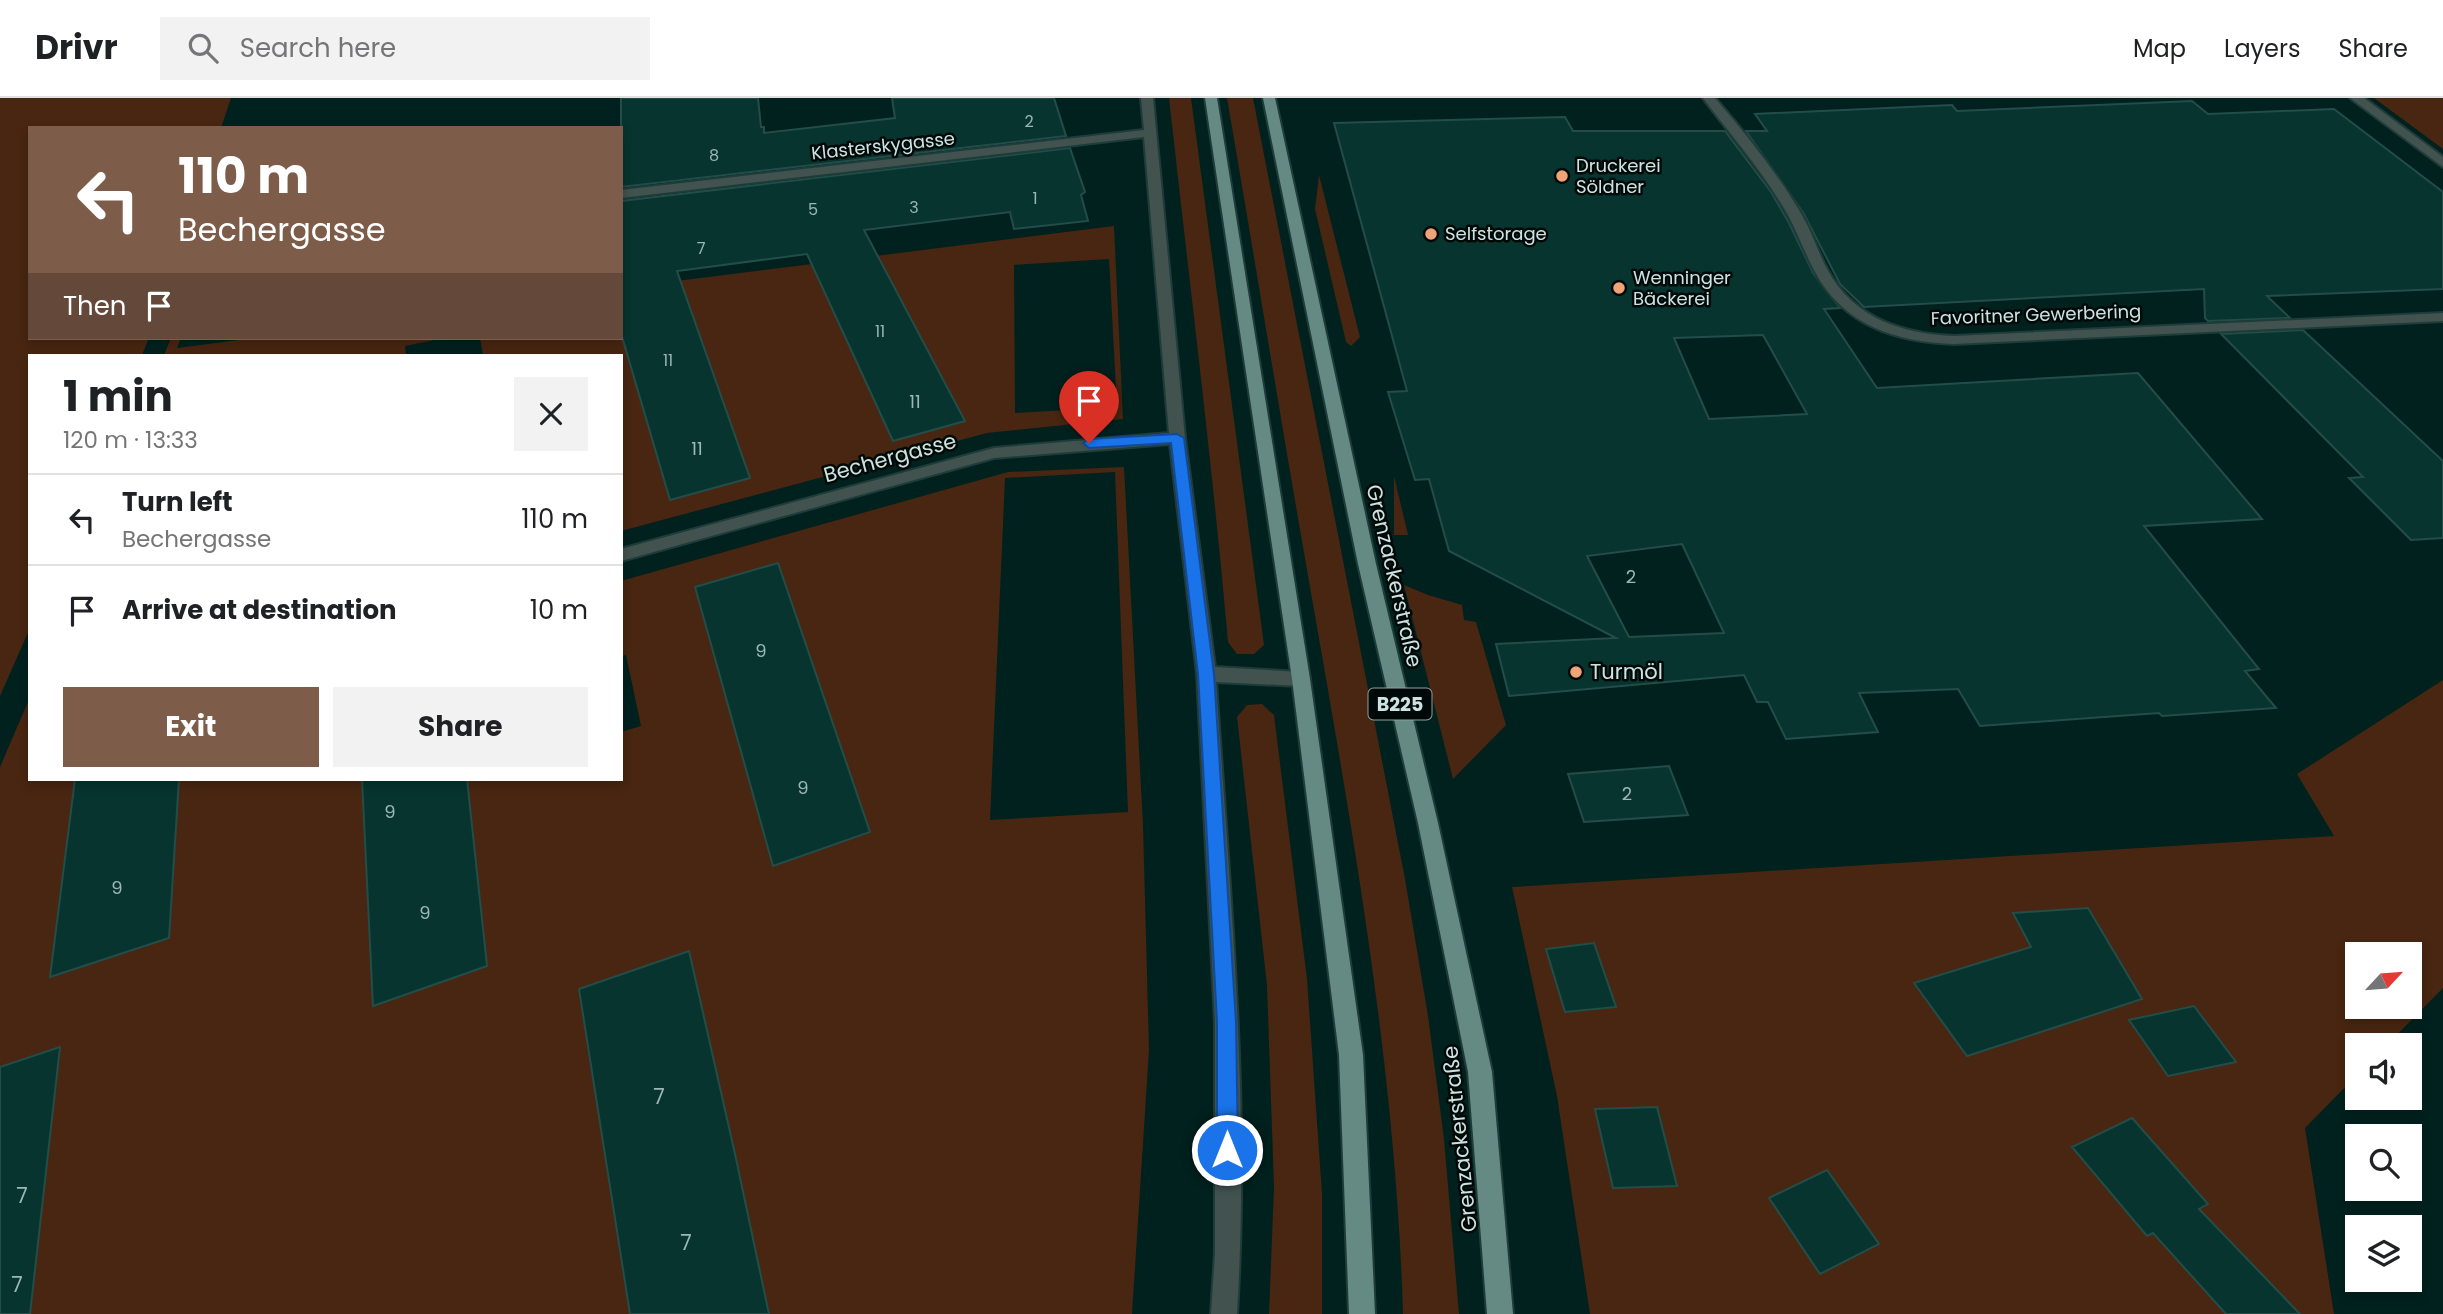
<!DOCTYPE html>
<html lang="en">
<head>
<meta charset="utf-8">
<style>
	:root { --surface:#fff; --page:#f2f2f2; --text:#202124; --muted:#757577; --line:#e0e0e0; --accent:#7d5c4a }
	body { margin:0; font-family:Poppins,sans-serif; background:var(--page); color:var(--text); height:100vh; display:flex; flex-direction:column; font-size:26px; white-space:nowrap }
	* { box-sizing:border-box; margin:0 }
	p { font-size:23px; color:var(--muted) }
	.icon { flex:none; width:38px; height:38px; fill:none; stroke:currentColor; stroke-width:2; stroke-linecap:round; stroke-linejoin:round }
	.map { position:relative; flex:1; overflow:hidden }
	.sheet { position:absolute; left:28px; top:256px; width:595px; height:427px; display:flex; flex-direction:column; background:var(--surface); border-radius:0px; box-shadow:0 4px 10px #0003 }
	.sheet>* { flex:none }
	.hud { position:absolute; left:28px; top:28px; width:595px; height:214px; border-radius:0px; box-shadow:0 4px 10px #0003; background:#7d5c4a; color:#fff; overflow:hidden }
	.needle { width:46px; rotate:64deg }
	.fabs { position:absolute; left:2345px; top:844px; display:grid; gap:14px }
	.fabs a { display:grid; place-items:center; width:77px; height:77px; border-radius:0px; background:var(--surface); box-shadow:0 4px 10px #0003; font-size:35px }
	.pin { position:absolute; display:grid; place-items:center; width:60px; height:60px; color:#fff; margin:-72px -30px; border-radius:50% 50% 50% 0; rotate:-45deg; box-shadow:0 0 7px #0007 }
	.pin .icon { rotate:45deg }
	.me { position:absolute; width:77px; margin:-38px; rotate:0deg; stroke-linejoin:round; filter:drop-shadow(0 0 5px #0008) }
	.turn { display:flex; align-items:center; gap:24px; height:147px; padding:0 35px; font-size:32px }
	.turn .icon { width:91px; height:91px; stroke-width:2.5 }
	.turn b { display:block; font-size:49px; line-height:60px }
	.then { display:flex; align-items:center; height:66px; padding:0 35px; background:#0003; gap:14px; font-size:26px }
	.round { display:grid; place-items:center; flex:none; width:74px; height:74px; border-radius:0px; background:var(--page) }
	.headline { display:flex; align-items:center; justify-content:space-between; height:119px; padding:0 35px }
	h1 { font-size:42px; font-weight:700; line-height:52px }
	.button { display:flex; gap:14px; margin-top:auto; padding:14px 35px }
	.button a { flex:1; height:80px; border-radius:0px; background:var(--accent); color:#fff; font-size:28px; font-weight:700; line-height:80px; text-align:center }
	.button a+a { background:var(--page); color:var(--text) }
	ul { padding:0; list-style:none }
	li { display:flex; align-items:center; gap:21px; height:91px; padding:0 35px; border-top:2px solid var(--line) }
	li div { flex:1 }
	li b { display:block; font-size:26px }
	li em { font-style:normal }
	header { display:flex; align-items:center; gap:42px; box-sizing:border-box; height:98px; padding:0 35px; background:var(--surface); border-bottom:2px solid var(--line) }
	header strong { font-size:33px }
	nav { display:flex; gap:38px; margin-inline-start:auto; font-size:24px }
	.search { width:490px; height:63px; background:var(--page); display:flex; align-items:center; gap:18px; box-sizing:border-box; padding:0 24px; border-radius:0px; color:var(--muted); font-size:26px }
	.map>svg:first-child { display:block }
	.green { fill:#482611; fill-rule:evenodd }
	.building { fill:#07342f; stroke:#234d48; stroke-width:2; fill-rule:evenodd }
	.lines { fill:none; stroke-linecap:round; stroke-linejoin:round }
	.minor-casing { stroke:#1e3c39; stroke-width:4 }
	.primary-casing { stroke:#1e3c39; stroke-width:4 }
	.minor { fill:#41524f; fill-rule:evenodd }
	.primary { fill:#658983; fill-rule:evenodd }
	.route { fill:#1a73e8; stroke:#114b97; stroke-width:2 }
	.poi-dot { fill:#efa378; stroke:#000907; stroke-width:2.5 }
	.labels { text-anchor:middle; stroke-width:5; stroke-linejoin:round; paint-order:stroke }
	.far-number-label { font-size:16px; fill:#9cb7b4 }
	.far-street-label { font-size:18px; fill:#cde3e0; stroke:#000907 }
	.far-poi-label { font-size:18px; fill:#cde3e0; stroke:#000907; text-anchor:start }
	.number-label { font-size:18px; fill:#9cb7b4 }
	.shield { fill:#000907; stroke:#90a29f; stroke-width:2 }
	.shield-label { font-size:19px; font-weight:bold; fill:#cde3e0 }
	.street-label { font-size:21px; fill:#cde3e0; stroke:#000907 }
	.poi-label { font-size:21px; fill:#cde3e0; stroke:#000907; text-anchor:start }
	.near-number-label { font-size:21px; fill:#9cb7b4 }
</style>
</head>
<body>
<header>
<strong>Drivr</strong>
<div class="search"><svg class="icon" aria-label="search" viewBox="0 0 24 24"><circle cx="10" cy="10" r="6"/><path d="M15 15l6 6"/></svg>Search here</div>
<nav><a>Map</a><a>Layers</a><a>Share</a></nav>
</header>
<div class="map">
<svg width="2443" height="1216" viewBox="0 0 2443 1216">
	<rect width="100%" height="100%" fill="#01211e"/>
	<!-- green -->
	<path class="green" d="M 0,0 L 231,0 L 221,30 L 30,30 L 30,240 L 149,240 L 142,257 L 30,257 L 30,530 L 0,598 Z
		M 1169,0 L 1191,0 L 1264,547 L 1254,556 L 1237,556 L 1228,544 C 1212,362 1189,181 1169,0 Z
		M 1227,0 L 1253,0 L 1405,781 L 1428,918 L 1444,1041 L 1459,1216 L 1403,1216 C 1396,976 1354,741 1313,506 C 1283,337 1256,168 1227,0 Z
		M 2374,0 L 2443,0 L 2443,51 Z
		M 1319,77 L 1360,239 L 1351,248 L 1346,244 L 1315,111 Z
		M 1114,128 L 1123,321 L 987,335 L 621,433 L 621,257 L 483,257 L 480,240 L 621,240 L 621,235 L 670,402 L 749,380 L 621,190 ZM 1109,161 L 1117,309 L 1015,315 L 1014,167 ZM 891,182 L 965,323 L 893,343 L 826,198 Z
		M 171,240 L 181,240 L 177,250 L 254,240 L 444,240 L 405,248 L 406,257 L 164,257 Z
		M 1124,369 L 1143,727 L 1149,952 L 1132,1216 L 769,1216 L 688,853 L 579,892 L 630,1216 L 30,1216 L 60,950 L 0,969 L 0,669 L 30,599 L 30,681 L 75,681 L 51,878 L 175,740 L 179,681 L 362,681 L 374,908 L 487,868 L 467,681 L 621,681 L 621,634 L 641,628 L 626,557 L 621,558 L 621,483 L 1008,374 ZM 1115,374 L 1128,714 L 990,722 L 1005,380 ZM 778,465 L 870,733 L 773,767 L 695,489 Z
		M 1394,378 L 1408,437 L 1394,437 Z
		M 1404,487 L 1428,497 L 1462,507 L 1464,522 L 1476,524 L 1506,627 L 1453,681 Z
		M 2443,582 L 2443,890 L 2387,947 L 2357,947 L 2357,977 L 2305,1030 L 2334,1216 L 1590,1216 L 1557,998 L 1512,789 L 2334,738 L 2297,676 ZM 2357,856 L 2410,856 L 2410,908 L 2357,908 Z
		M 1262,606 L 1274,617 L 1307,881 L 1322,1096 L 1322,1216 L 1269,1216 L 1274,1089 L 1267,887 L 1237,619 L 1247,607 Z"/>
	<!-- building -->
	<path class="building" d="M 621,0 L 758,0 L 761,29 L 764,29 L 764,35 L 895,20 L 892,0 L 1054,0 L 1066,38 L 621,89 Z
		M 2192,3 L 2208,16 L 2334,11 L 2443,94 L 2443,191 L 2267,198 L 2290,220 L 2208,223 L 2205,220 L 2204,191 L 1864,209 L 1840,186 L 1804,116 L 1746,33 L 1767,33 L 1755,16 L 1952,7 L 1957,13 Z
		M 1565,19 L 1573,33 L 1725,33 L 1771,94 L 1789,125 L 1813,175 L 1840,210 L 1824,211 L 1877,290 L 2138,275 L 2262,421 L 2144,428 L 2259,571 L 2245,573 L 2276,610 L 2162,618 L 2159,615 L 1980,628 L 1958,591 L 1859,595 L 1878,634 L 1786,641 L 1768,604 L 1757,604 L 1744,577 L 1509,598 L 1496,546 L 1616,540 L 1449,453 L 1429,381 L 1415,382 L 1388,294 L 1407,293 L 1334,25 ZM 1763,237 L 1807,316 L 1709,321 L 1674,240 ZM 1682,446 L 1724,535 L 1629,539 L 1587,458 Z
		M 1070,50 L 1085,94 L 1081,97 L 1088,123 L 1014,131 L 1010,114 L 864,132 L 965,323 L 893,343 L 807,156 L 677,173 L 750,380 L 670,402 L 621,235 L 621,103 Z
		M 2303,232 L 2443,363 L 2443,440 L 2411,442 L 2349,380 L 2363,379 L 2221,236 Z
		M 778,465 L 870,734 L 773,768 L 695,489 Z
		M 1669,668 L 1688,717 L 1584,724 L 1568,676 Z
		M 75,681 L 179,681 L 169,840 L 50,879 Z
		M 362,681 L 467,681 L 487,868 L 373,908 Z
		M 2088,810 L 2142,901 L 1967,958 L 1914,885 L 2031,849 L 2013,815 Z
		M 1594,845 L 1616,909 L 1565,914 L 1546,851 Z
		M 689,853 L 735,1056 L 769,1216 L 630,1216 L 579,891 Z
		M 2194,908 L 2236,964 L 2168,978 L 2129,922 Z
		M 60,949 L 30,1216 L 0,1216 L 0,969 Z
		M 1657,1009 L 1677,1088 L 1613,1090 L 1595,1011 Z
		M 2132,1020 L 2208,1106 L 2199,1111 L 2300,1216 L 2226,1216 L 2153,1135 L 2147,1138 L 2072,1049 Z
		M 1827,1072 L 1879,1146 L 1820,1176 L 1769,1100 Z"/>
	<g class="lines">
		<defs>
			<path id="minor" d="M 1141,0 L 1153,0 L 1185,340 L 1215,569 L 1301,574 L 1308,576 L 1310,581 L 1308,586 L 1301,588 L 1216,584 C 1230,794 1250,1005 1237,1216 L 1211,1216 L 1215,1155 L 1215,924 L 1197,576 L 1170,346 L 994,360 L 621,463 L 621,451 L 994,350 L 1169,335 L 1144,39 L 621,100 L 621,92 L 1144,32 Z
				M 1703,0 L 1715,0 C 1747,37 1777,75 1802,117 C 1812,134 1818,154 1827,171 C 1853,220 1902,236 1954,238 L 2443,215 L 2443,223 L 1954,246 C 1897,244 1844,228 1815,174 C 1803,152 1796,129 1782,107 C 1759,69 1730,36 1703,0 Z
				M 2350,0 L 2364,0 L 2443,59 L 2443,69 Z"/>
			<path id="primary" d="M 1205,0 L 1217,0 L 1310,581 L 1363,957 L 1375,1216 L 1349,1216 L 1339,957 L 1292,581 Z
				M 1263,0 L 1275,0 L 1376,466 L 1438,725 L 1492,974 L 1513,1216 L 1487,1216 L 1468,974 L 1418,725 L 1358,466 Z"/>
		</defs>
		<!-- minor casing -->
		<use href="#minor" class="minor-casing"/>
		<!-- primary casing -->
		<use href="#primary" class="primary-casing"/>
		<!-- minor -->
		<use href="#minor" class="minor"/>
		<!-- primary -->
		<use href="#primary" class="primary"/>
	</g>
	<!-- route -->
	<path class="route" d="M 1177,336 L 1184,340 L 1214,576 L 1236,924 L 1238,1052 L 1235,1059 L 1227,1062 L 1220,1059 L 1217,1052 L 1217,924 L 1198,576 L 1171,345 L 1089,350 L 1083,345 L 1089,341 Z"/>
	<!-- markers -->
	<g class="poi-dot">
		<circle cx="1562" cy="78" r="7"/>
		<circle cx="1431" cy="136" r="7"/>
		<circle cx="1619" cy="190" r="7"/>
		<circle cx="1576" cy="574" r="7"/>
	</g>
	<g class="labels">
		<!-- far-number labels -->
		<g class="far-number-label">
			<text x="1029" y="29">2</text>
			<text x="714" y="63">8</text>
			<text x="1035" y="106">1</text>
			<text x="914" y="115">3</text>
			<text x="813" y="117">5</text>
			<text x="701" y="156">7</text>
			<text x="880" y="239">11</text>
			<text x="668" y="268">11</text>
		</g>
		<!-- far-street labels -->
		<g class="far-street-label">
			<text transform="translate(883 48) rotate(-6)" y="6">Klasterskygasse</text>
			<text transform="translate(2036 217) rotate(-2)" y="6">Favoritner Gewerbering</text>
		</g>
		<!-- far-poi labels -->
		<g class="far-poi-label">
			<text x="1576" y="74">Druckerei<tspan x="1576" dy="21">Söldner</tspan></text>
			<text x="1445" y="142">Selfstorage</text>
			<text x="1633" y="186">Wenninger<tspan x="1633" dy="21">Bäckerei</tspan></text>
		</g>
		<!-- number labels -->
		<g class="number-label">
			<text x="915" y="310">11</text>
			<text x="697" y="357">11</text>
			<text x="1631" y="485">2</text>
			<text x="761" y="559">9</text>
			<text x="803" y="696">9</text>
			<text x="1627" y="702">2</text>
			<text x="390" y="720">9</text>
			<text x="117" y="796">9</text>
			<text x="425" y="821">9</text>
		</g>
		<!-- shield labels -->
		<rect class="shield" x="1368.5" y="590.5" width="63" height="31" rx="5"/>
		<g class="shield-label">
			<text x="1400" y="613">B225</text>
		</g>
		<!-- street labels -->
		<g class="street-label">
			<text transform="translate(890 360) rotate(-15)" y="7">Bechergasse</text>
			<text transform="translate(1394 478) rotate(77)" y="7">Grenzackerstraße</text>
			<text transform="translate(1460 1041) rotate(-96)" y="7">Grenzackerstraße</text>
		</g>
		<!-- poi labels -->
		<g class="poi-label">
			<text x="1590" y="581">Turmöl</text>
		</g>
		<!-- near-number labels -->
		<g class="near-number-label">
			<text x="659" y="1006">7</text>
			<text x="22" y="1105">7</text>
			<text x="686" y="1152">7</text>
			<text x="17" y="1194">7</text>
		</g>
	</g>
</svg>
<div class="fabs">
<a><svg class="needle" viewBox="-14 -14 28 28"><path d="M0-13l5 13h-10z" fill="#e53935"/><path d="M0 13l5-13h-10z" fill="#757577"/></svg></a>
<a><svg class="icon" aria-label="sound" viewBox="0 0 24 24"><path d="M4 9h4l5-4v14l-5-4H4zM17 9q2 3 0 6"/></svg></a>
<a><svg class="icon" aria-label="search" viewBox="0 0 24 24"><circle cx="10" cy="10" r="6"/><path d="M15 15l6 6"/></svg></a>
<a><svg class="icon" aria-label="layers" viewBox="0 0 24 24"><path d="M12 4l9 5-9 5-9-5zM3 14l9 5 9-5"/></svg></a>
</div>
<div class="pin" style="left:1089px;top:345px;background:#d93025"><svg class="icon" aria-label="arrive" viewBox="0 0 24 24"><path d="M6 21V4h12l-3 4 3 4H6"/></svg></div>
<svg class="me" style="left:1227px;top:1052px" viewBox="-20 -20 40 40"><circle r="17" fill="#1a73e8" stroke="#fff" stroke-width="3"/><path d="M0-11L8 9 0 5-8 9z" fill="#fff"/></svg>
<div class="hud">
<div class="turn"><svg class="icon" aria-label="left" viewBox="0 0 24 24"><path d="M17 20v-9H6M10 6l-5 5 5 5"/></svg><div><b>110 m</b>Bechergasse</div></div>
<div class="then">Then<svg class="icon" aria-label="arrive" viewBox="0 0 24 24"><path d="M6 21V4h12l-3 4 3 4H6"/></svg></div>
</div>
<section class="sheet">
<div class="headline"><div><h1>1 min</h1><p>120 m · 13:33</p></div><a class="round"><svg class="icon" aria-label="close" viewBox="0 0 24 24"><path d="M6 6l12 12M18 6L6 18"/></svg></a></div>
<ul>
<li><svg class="icon" aria-label="left" viewBox="0 0 24 24"><path d="M17 20v-9H6M10 6l-5 5 5 5"/></svg><div><b>Turn left</b><p>Bechergasse</p></div><em>110 m</em></li>
<li><svg class="icon" aria-label="arrive" viewBox="0 0 24 24"><path d="M6 21V4h12l-3 4 3 4H6"/></svg><div><b>Arrive at destination</b></div><em>10 m</em></li>
</ul>
<div class="button"><a>Exit</a><a>Share</a></div>
</section>
</div>
</body>
</html>
